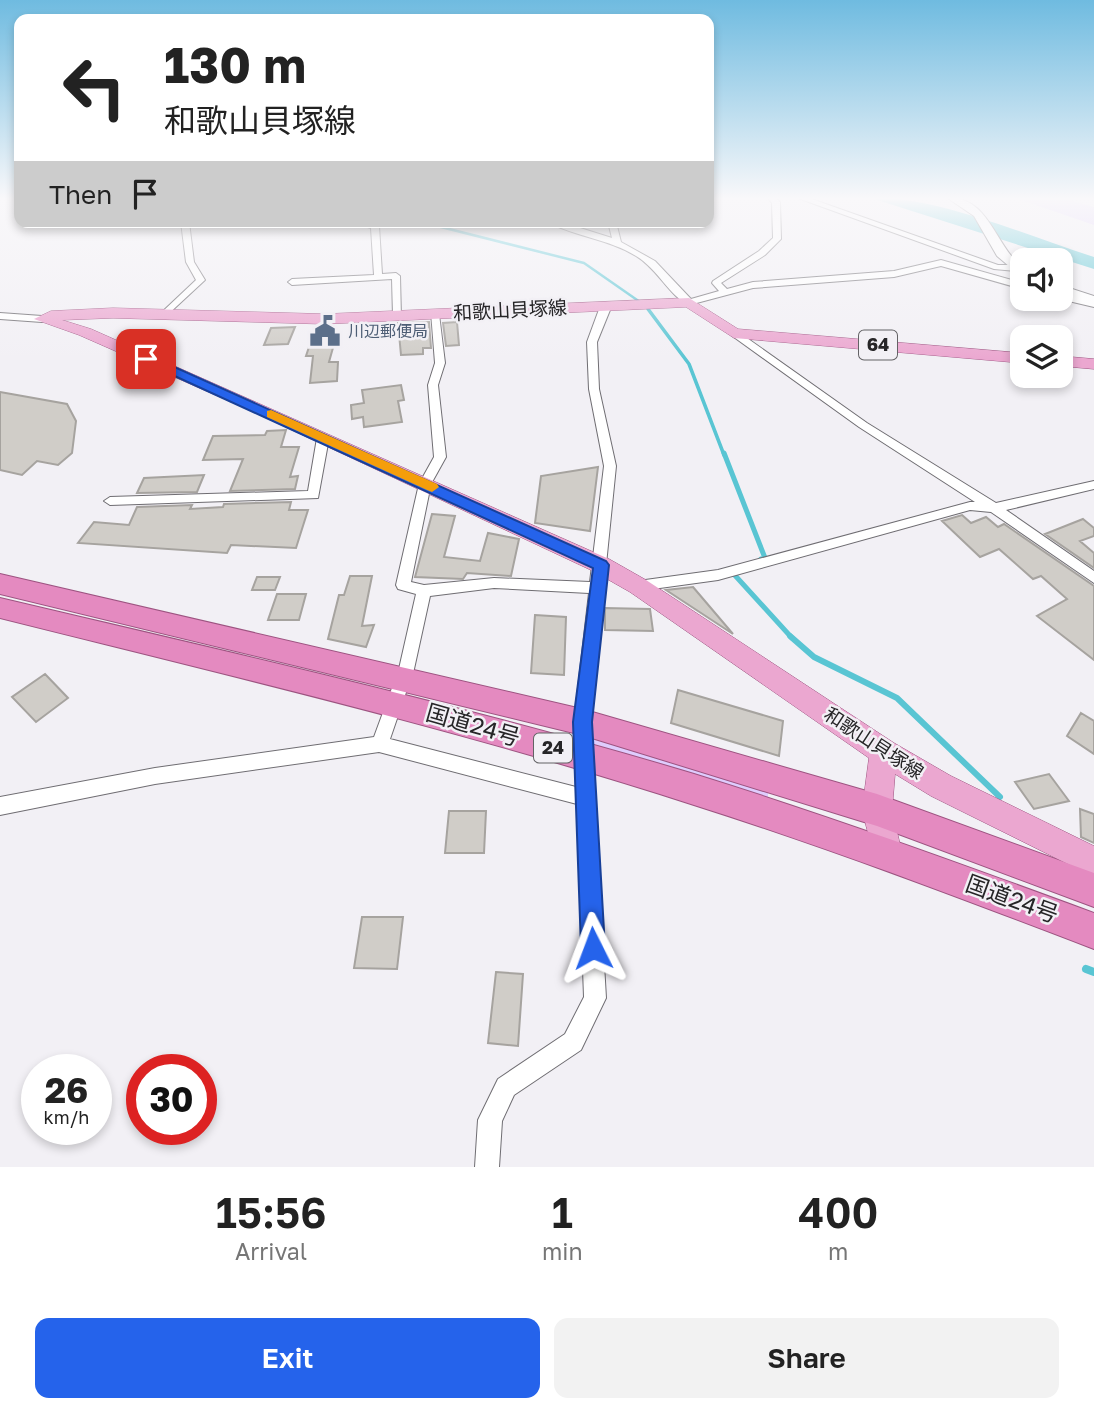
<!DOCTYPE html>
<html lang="en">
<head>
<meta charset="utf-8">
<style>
	:root { --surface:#fff; --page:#f2f2f2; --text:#222; --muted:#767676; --accent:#2563eb }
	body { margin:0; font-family:"Golos Text","Noto Sans JP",sans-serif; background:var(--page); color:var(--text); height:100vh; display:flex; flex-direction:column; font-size:26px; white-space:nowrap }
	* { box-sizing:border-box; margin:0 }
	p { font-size:23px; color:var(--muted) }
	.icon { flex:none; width:38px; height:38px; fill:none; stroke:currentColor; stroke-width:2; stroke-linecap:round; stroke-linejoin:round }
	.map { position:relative; height:1167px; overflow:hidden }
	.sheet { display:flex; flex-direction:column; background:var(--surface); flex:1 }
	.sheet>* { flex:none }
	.guide { position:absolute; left:14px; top:14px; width:700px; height:214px; border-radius:14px; box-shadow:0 4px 10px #0003; background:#fff; color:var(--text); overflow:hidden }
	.buttons { position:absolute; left:1010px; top:248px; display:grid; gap:14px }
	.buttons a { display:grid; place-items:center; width:63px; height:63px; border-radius:14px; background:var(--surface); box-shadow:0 4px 10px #0003; font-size:35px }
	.speed { position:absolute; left:21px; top:1054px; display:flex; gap:14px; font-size:35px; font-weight:700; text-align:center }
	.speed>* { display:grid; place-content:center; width:91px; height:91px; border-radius:50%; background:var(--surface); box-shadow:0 4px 10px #0003; line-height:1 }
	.speed small { font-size:18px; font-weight:400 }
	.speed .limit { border:10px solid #d22; background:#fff; color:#111 }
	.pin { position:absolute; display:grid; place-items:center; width:60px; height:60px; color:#fff; margin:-30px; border-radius:14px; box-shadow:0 4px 10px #0006 }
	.me { position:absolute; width:77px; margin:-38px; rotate:357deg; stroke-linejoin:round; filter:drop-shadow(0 0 5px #0008) }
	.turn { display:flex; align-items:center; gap:24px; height:147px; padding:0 35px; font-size:32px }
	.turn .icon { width:91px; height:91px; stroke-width:2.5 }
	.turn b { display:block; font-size:49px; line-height:60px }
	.then { display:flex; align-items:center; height:66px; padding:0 35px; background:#0003; gap:14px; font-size:26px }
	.eta { display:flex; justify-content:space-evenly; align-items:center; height:119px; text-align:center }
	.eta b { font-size:42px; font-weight:600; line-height:49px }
	.button { display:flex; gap:14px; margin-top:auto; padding:14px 35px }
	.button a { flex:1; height:80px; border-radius:14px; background:var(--accent); color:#fff; font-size:28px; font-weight:600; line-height:80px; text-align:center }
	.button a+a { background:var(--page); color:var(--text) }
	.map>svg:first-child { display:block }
	.green { fill:#dfccfd }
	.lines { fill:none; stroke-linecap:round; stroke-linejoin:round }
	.stream-far4 { stroke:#59c5d3; stroke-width:2.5 }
	.stream-far3 { stroke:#59c5d3; stroke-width:3.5 }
	.stream-far2 { stroke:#59c5d3; stroke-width:5 }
	.stream-far1 { stroke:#59c5d3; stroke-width:6 }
	.stream { stroke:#59c5d3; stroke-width:8 }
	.river { fill:#59c5d3; fill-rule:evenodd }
	.building { fill:#d0cdc8; stroke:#a6a39f; stroke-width:2 }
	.minor-casing { stroke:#6f6d72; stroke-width:2 }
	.secondary-casing { stroke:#6f6d72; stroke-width:2 }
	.primary-casing { stroke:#9d5481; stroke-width:1 }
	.trunk-casing { stroke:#9d5481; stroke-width:2 }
	.minor { fill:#fff; fill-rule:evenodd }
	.secondary { fill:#fff; fill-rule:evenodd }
	.primary { fill:#eba7d0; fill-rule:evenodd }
	.trunk { fill:#e48ac0; fill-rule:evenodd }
	.route { fill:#2563eb; stroke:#184099; stroke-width:2 }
	.slow { fill:#f59e0b }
	.labels { text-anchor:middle; stroke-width:5; stroke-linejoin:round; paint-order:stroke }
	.far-service-label { font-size:16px; fill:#4e5e75; stroke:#f2f0f5; text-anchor:start }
	.shield { fill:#f2f0f5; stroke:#636265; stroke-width:2 }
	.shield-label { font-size:18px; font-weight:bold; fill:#262527 }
	.street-label { font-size:19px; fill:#262527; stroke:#f2f0f5 }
	.near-street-label { font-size:23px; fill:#262527; stroke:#f2f0f5 }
</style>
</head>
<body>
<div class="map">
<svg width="1094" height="1167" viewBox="0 0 1094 1167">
	<rect width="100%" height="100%" fill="#f2f0f5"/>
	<!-- green -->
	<path class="green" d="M 1012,197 L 1057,197 L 1094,207 L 1094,225 Z
		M 592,739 L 768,789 L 768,802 L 590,746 Z"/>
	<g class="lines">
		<!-- stream-far4 -->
		<path class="stream-far4" d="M 381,225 L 433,225 L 584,263 L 640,302"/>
		<!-- stream-far3 -->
		<path class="stream-far3" d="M 648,309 L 689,364 L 724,455"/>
		<!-- stream-far2 -->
		<path class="stream-far2" d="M 724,453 L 765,558 L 761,559
			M 731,571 L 792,638"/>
		<!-- stream-far1 -->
		<path class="stream-far1" d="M 790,636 L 814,657 L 897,698 L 1000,797"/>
		<!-- stream -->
		<path class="stream" d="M 1086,969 L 1094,972"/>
		<!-- river -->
		<path class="river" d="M 868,197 C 940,197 1025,235 1094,257 L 1094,269 Z"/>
	</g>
	<!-- building -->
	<path class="building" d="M 429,322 L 431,348 L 423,348 L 423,354 L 401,355 L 398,323 Z
		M 457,322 L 459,345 L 446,346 L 443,323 Z
		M 295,327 L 288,344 L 264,345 L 271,328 Z
		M 336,337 L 329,362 L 338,362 L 337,381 L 310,383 L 313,356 L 306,356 L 312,338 Z
		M 401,385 L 404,400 L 398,401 L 402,422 L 364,427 L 363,417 L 352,419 L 351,405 L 364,403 L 362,390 Z
		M 0,392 L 67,404 L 76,421 L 72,453 L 58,465 L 37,461 L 22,475 L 0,470 Z
		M 286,430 L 281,447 L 299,447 L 290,477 L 298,476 L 295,489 L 230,491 L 243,459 L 203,460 L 213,436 L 265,435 L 267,431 Z
		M 598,467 L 590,531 L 535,523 L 541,476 Z
		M 204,475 L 197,492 L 137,493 L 144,478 Z
		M 291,502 L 289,510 L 308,510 L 296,548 L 231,545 L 227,553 L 78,543 L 94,522 L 129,525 L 137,507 L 192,505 L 190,509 L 223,507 L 224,504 Z
		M 432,514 L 455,516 L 444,557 L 480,561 L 488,533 L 519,539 L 511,576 L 467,573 L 463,579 L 415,577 Z
		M 962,515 L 971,523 L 986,517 L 998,527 L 1004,524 L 1094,586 L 1094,660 L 1037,616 L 1067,599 L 1041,576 L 1033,579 L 999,549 L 980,557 L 942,521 Z
		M 1083,519 L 1094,528 L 1094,536 L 1080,541 L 1094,553 L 1094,568 L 1045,534 Z
		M 350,576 L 372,576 L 362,626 L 374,625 L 366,647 L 328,639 L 339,595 L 344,595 Z
		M 257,577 L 280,577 L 275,590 L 252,590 Z
		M 693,587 L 733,634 L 666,590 Z
		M 277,594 L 306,594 L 299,620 L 268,620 Z
		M 605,608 L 650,609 L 653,631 L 605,630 Z
		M 535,615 L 566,617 L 564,675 L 531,673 Z
		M 45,674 L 68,698 L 36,722 L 12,697 Z
		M 678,690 L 783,721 L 779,756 L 671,723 Z
		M 1081,713 L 1094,721 L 1094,754 L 1067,736 Z
		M 1049,774 L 1069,801 L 1034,809 L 1015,782 Z
		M 1080,809 L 1094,814 L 1094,843 L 1081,837 Z
		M 449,811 L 486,811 L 484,853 L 445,853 Z
		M 362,917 L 403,917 L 397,969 L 354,968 Z
		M 496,972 L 523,974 L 518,1046 L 488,1043 Z"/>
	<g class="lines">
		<defs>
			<path id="minor" d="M 767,197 L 775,197 L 780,202 L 781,239 L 765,255 L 721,283 L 727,289 L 753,282 L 894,271 L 941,260 L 1022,283 L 1022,289 L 941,266 L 894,277 L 753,288 L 689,305 C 670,297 658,269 636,256 C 609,239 576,237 548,222 L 561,222 L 612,238 L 608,222 L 616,222 L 621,242 L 655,261 L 691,299 L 719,291 L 712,283 L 713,281 L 759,251 L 773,238 L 772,203 Z
				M 795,197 L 806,197 L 998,265 L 1016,265 L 1020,268 L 1016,271 L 994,269 Z
				M 181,222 L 189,222 L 194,262 L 205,280 L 164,318 L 161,317 L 161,313 L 196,280 L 186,262 Z
				M 350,222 L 367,222 L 379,226 L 382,274 L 396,273 L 400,276 L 401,318 L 393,316 L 392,279 L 292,285 L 288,282 L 292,279 L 374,275 L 371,228 Z
				M 1060,293 L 1094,301 L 1094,307 L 1060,299 Z
				M 601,304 L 607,304 L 610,310 L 597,342 L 599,389 L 616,466 L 590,722 L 606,998 L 581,1050 L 514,1095 L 502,1121 L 499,1167 L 475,1167 L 478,1120 L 498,1079 L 565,1034 L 584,997 L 577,804 L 379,752 L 155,784 L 0,815 L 0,797 L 155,768 L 374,737 L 399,669 L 416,594 L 398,589 L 396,585 L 419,484 L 434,457 L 428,385 L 435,363 L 431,312 L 439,314 L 445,363 L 438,385 L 446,457 L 431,484 L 411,582 L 424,585 L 494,578 L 590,582 L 604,466 L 589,389 L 587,342 ZM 494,588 L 589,593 L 574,722 L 576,787 L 390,739 L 414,669 L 430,596 Z
				M 0,313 L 42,316 L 47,319 L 42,322 L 0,319 Z
				M 731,331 L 737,331 L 867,423 L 996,503 L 1094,481 L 1094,489 L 1006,510 L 1094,571 L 1094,583 L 991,512 L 970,510 L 718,580 L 638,591 L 633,590 L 631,586 L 633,582 L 638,581 L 718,570 L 970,502 L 975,502 L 859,427 L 731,335 Z
				M 323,434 L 329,438 L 318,498 L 110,505 L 104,501 L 110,497 L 308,491 L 317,438 Z"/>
			<path id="secondary" d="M 946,197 C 990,197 993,243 1022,267 L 1022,277 L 997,256 L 974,216 Z
				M 1060,285 L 1094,296 L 1094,305 L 1060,294 Z"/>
			<path id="primary" d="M 689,298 L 738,329 L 1022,353 L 1022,363 L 734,338 L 686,307 L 324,324 L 113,318 L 62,320 L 91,329 L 609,559 L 646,580 L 894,743 L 951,776 L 1094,846 L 1094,877 L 931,796 L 895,774 L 892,810 L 902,853 L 898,864 L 887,868 L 876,864 L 862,810 L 869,758 L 630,592 L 593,571 L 245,408 L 79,335 L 34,319 L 51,311 L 113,308 L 324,314 Z
				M 1060,356 L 1094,359 L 1094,369 L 1060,366 Z"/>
			<path id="trunk" d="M 0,574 L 582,709 L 877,794 L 1094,873 L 1094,907 L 877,826 L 582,735 L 0,594 Z
				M 0,598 C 232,653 465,705 694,774 C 829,816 961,864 1094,913 L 1094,949 C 961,898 829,848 694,805 C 466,731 232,676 0,618 Z"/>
		</defs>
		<!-- minor casing -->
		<use href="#minor" class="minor-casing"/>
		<!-- secondary casing -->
		<use href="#secondary" class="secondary-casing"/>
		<!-- primary casing -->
		<use href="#primary" class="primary-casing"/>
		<!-- trunk casing -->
		<use href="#trunk" class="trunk-casing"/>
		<!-- minor -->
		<use href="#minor" class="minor"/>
		<!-- secondary -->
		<use href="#secondary" class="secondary"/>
		<!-- primary -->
		<use href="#primary" class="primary"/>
		<!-- trunk -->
		<use href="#trunk" class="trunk"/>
	</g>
	<!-- sky -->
	<linearGradient id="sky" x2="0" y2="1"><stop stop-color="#6fbbe0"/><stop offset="0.55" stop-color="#f9f8fa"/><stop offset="1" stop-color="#f9f8fa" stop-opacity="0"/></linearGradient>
	<rect width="1094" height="361" fill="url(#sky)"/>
	<!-- route -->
	<path class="route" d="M 142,356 L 150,356 L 606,561 L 609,565 L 592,722 L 605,948 L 601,956 L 593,960 L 585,956 L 581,948 L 573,722 L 593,568 L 142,361 Z"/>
	<!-- slow -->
	<path class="slow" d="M 271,410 L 437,484 L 439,487 L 432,492 L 427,490 L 267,417 L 267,411 Z"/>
	<!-- icons -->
	<defs>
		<symbol id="civic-bare" viewBox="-9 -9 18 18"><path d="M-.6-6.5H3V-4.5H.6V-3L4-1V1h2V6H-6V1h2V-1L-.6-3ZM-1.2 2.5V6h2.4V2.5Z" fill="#5c6f8a" stroke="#f2f0f5" stroke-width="2.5" paint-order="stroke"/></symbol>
	</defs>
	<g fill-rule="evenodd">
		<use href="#civic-bare" x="303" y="309" width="44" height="44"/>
	</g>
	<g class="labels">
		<!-- far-service labels -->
		<g class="far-service-label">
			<text x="348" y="337">川辺郵便局</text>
		</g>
		<!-- shield labels -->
		<g class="shield">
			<rect x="859" y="330.5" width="38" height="29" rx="5"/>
			<rect x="534" y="733.5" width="38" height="29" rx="5"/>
		</g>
		<g class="shield-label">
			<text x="878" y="351">64</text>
			<text x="553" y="754">24</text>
		</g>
		<!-- street labels -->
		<g class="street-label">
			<text transform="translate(510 310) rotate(-3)" y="7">和歌山貝塚線</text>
			<text transform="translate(874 743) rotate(33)" y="7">和歌山貝塚線</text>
		</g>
		<!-- near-street labels -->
		<g class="near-street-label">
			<text transform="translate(473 725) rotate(16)" y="8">国道24号</text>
			<text transform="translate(1012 899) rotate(20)" y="8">国道24号</text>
		</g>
	</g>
</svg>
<div class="buttons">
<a><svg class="icon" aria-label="sound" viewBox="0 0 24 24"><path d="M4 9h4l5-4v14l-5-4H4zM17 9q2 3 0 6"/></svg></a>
<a><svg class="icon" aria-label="layers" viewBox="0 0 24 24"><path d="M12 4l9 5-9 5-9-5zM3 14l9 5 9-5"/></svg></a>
</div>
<div class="speed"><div>26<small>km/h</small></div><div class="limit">30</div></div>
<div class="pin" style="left:146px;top:359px;background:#d93025"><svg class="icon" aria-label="arrive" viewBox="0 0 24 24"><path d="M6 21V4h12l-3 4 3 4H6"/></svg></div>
<svg class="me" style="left:593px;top:948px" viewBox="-20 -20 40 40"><path d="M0-17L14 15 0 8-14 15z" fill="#2563eb" stroke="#fff" stroke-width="4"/></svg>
<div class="guide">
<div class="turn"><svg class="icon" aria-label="left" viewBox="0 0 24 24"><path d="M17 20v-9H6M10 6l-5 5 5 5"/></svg><div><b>130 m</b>和歌山貝塚線</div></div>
<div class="then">Then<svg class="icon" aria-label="arrive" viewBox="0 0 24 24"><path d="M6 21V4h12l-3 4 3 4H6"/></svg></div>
</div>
</div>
<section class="sheet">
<div class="eta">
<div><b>15:56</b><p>Arrival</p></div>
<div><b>1</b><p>min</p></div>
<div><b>400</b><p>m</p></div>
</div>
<div class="button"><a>Exit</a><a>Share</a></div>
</section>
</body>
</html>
